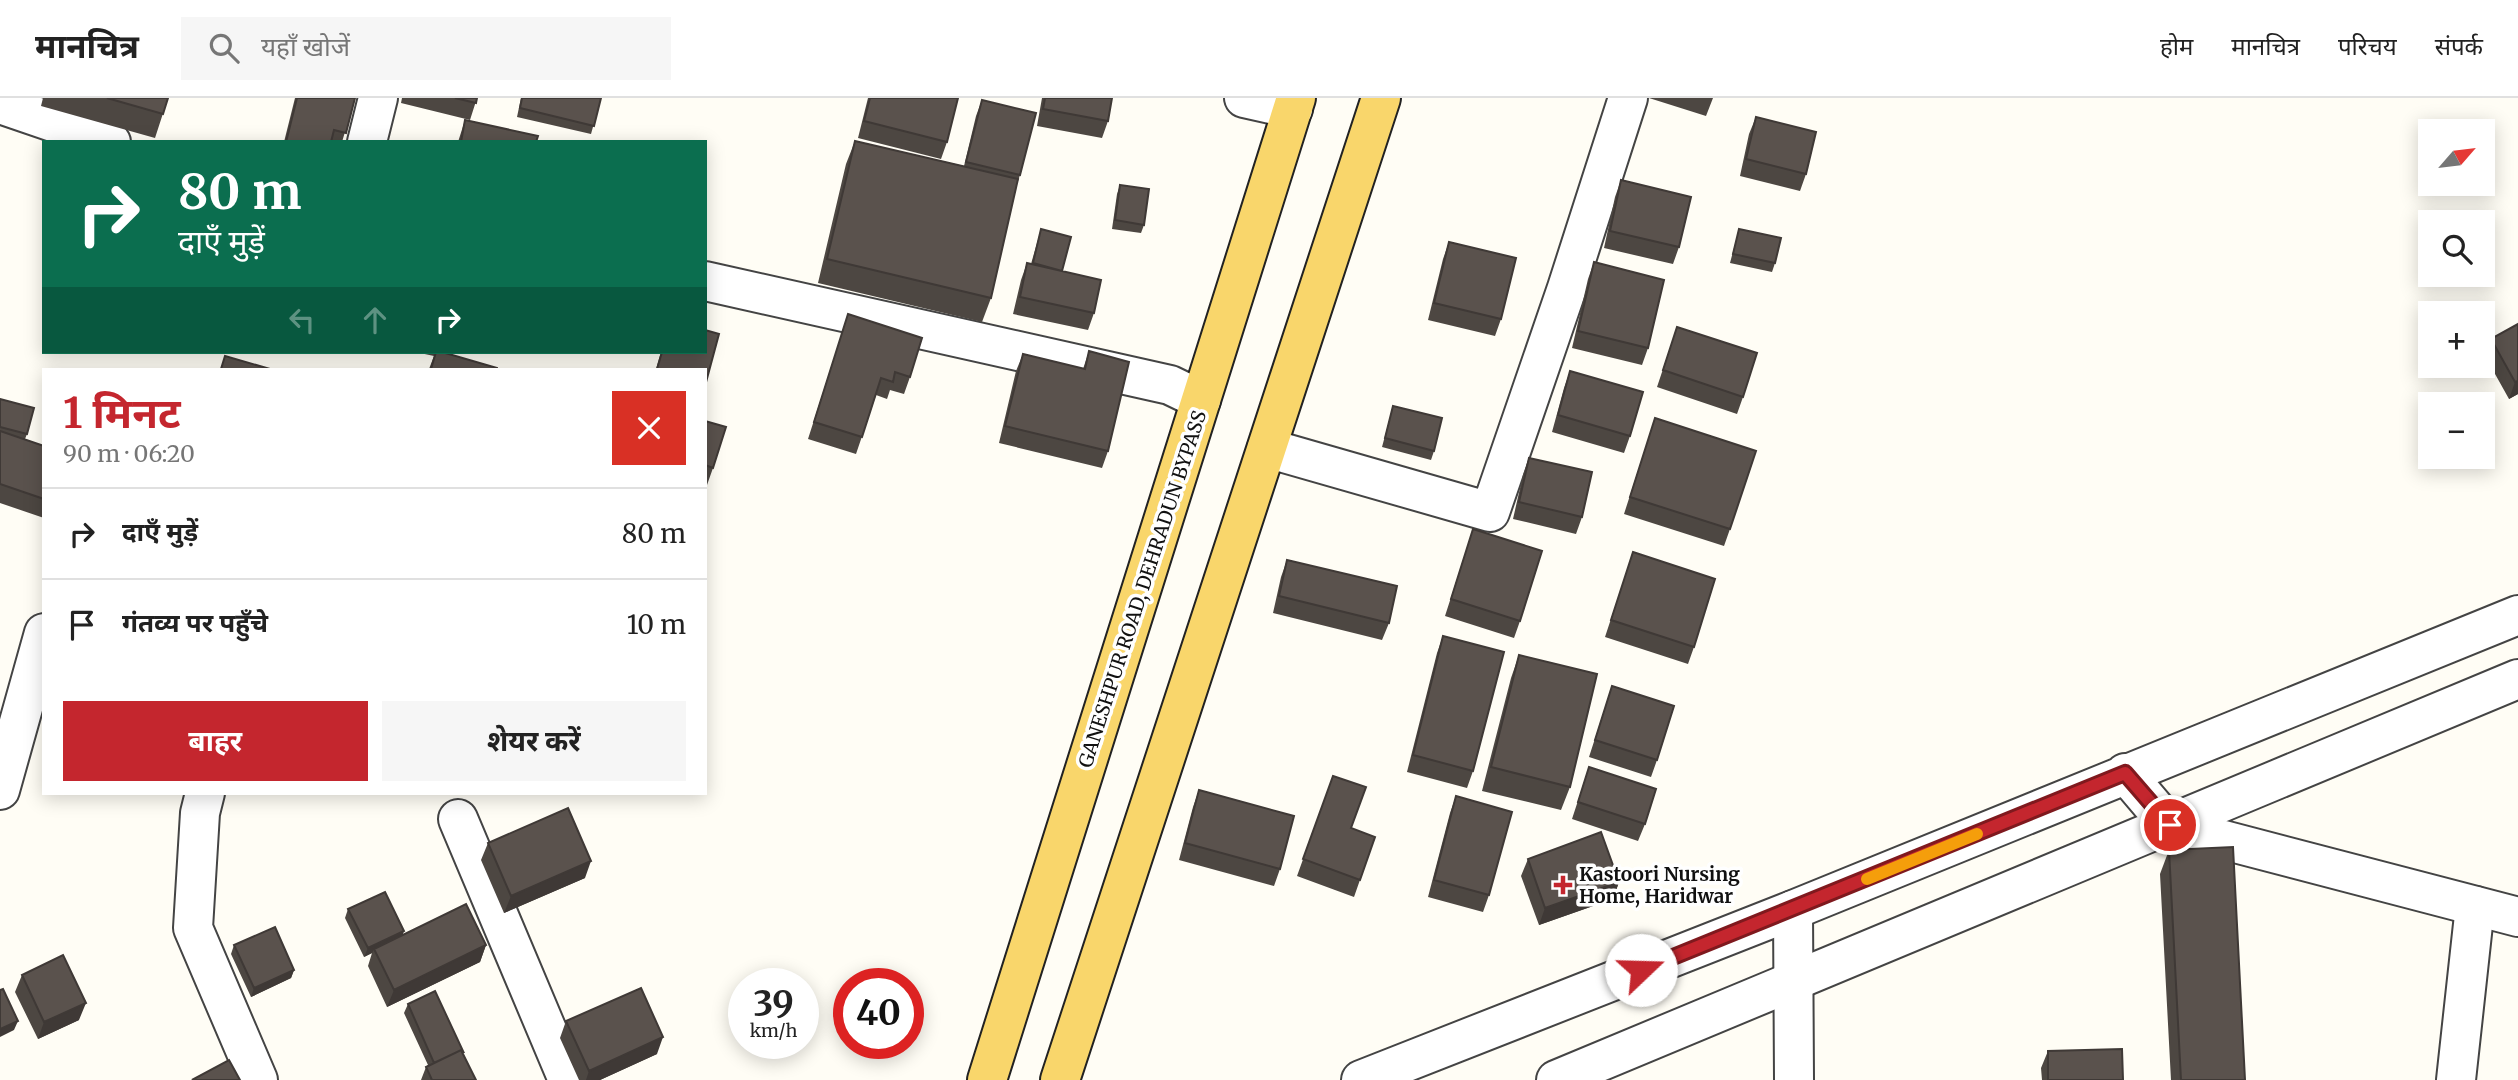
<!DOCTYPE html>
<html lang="hi">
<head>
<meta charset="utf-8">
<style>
	:root { --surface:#fff; --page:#f6f6f6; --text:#222; --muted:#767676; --line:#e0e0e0; --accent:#c4262e }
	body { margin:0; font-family:Merriweather,"Noto Sans Devanagari",serif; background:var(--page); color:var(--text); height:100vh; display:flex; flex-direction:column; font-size:26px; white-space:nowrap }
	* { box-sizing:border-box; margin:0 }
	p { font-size:23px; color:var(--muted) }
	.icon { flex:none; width:38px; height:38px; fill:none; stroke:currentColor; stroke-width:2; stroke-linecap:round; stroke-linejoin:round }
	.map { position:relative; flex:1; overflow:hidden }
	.sheet { position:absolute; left:42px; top:270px; width:665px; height:427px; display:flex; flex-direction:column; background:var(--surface); border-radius:0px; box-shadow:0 4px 18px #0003 }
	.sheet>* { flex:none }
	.banner { position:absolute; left:42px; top:42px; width:665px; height:214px; border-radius:0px; box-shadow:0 4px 18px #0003; background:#0b6e4f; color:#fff; overflow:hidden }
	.needle { width:46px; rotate:62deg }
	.fabs { position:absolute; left:2418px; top:21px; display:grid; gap:14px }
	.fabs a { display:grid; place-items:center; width:77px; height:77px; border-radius:0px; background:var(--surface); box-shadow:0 4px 18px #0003; font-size:35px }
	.speed { position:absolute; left:728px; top:870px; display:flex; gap:14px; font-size:35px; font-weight:700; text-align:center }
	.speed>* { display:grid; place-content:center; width:91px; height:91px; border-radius:50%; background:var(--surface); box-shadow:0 4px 18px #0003; line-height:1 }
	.speed small { font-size:18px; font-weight:400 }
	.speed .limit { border:10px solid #d22; background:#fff; color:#111 }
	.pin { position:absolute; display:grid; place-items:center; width:60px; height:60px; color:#fff; margin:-30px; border:4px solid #fff; border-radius:50%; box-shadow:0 2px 7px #0007 }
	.me { position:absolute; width:77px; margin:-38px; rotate:69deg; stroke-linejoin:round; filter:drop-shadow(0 0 5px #0008) }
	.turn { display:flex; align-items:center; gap:24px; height:147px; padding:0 21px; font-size:32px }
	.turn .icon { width:91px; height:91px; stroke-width:2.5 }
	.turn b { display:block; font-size:49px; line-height:60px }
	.lanes { display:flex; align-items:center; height:66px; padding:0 21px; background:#0003; justify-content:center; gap:35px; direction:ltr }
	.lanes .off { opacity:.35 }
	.round { display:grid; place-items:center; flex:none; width:74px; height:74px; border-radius:0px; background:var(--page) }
	.summary { display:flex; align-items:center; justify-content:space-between; height:119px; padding:0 21px }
	h1 { font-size:42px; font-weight:700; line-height:52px; color:var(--accent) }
	.primary-button { display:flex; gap:14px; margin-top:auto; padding:14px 21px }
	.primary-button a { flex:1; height:80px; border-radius:0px; background:var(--accent); color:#fff; font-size:28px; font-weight:700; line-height:80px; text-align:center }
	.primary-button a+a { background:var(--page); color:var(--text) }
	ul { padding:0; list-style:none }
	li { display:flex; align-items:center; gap:21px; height:91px; padding:0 21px; border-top:2px solid var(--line) }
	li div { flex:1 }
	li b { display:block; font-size:26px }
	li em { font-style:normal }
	header { display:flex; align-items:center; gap:42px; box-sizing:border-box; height:98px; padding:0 35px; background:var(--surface); border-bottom:2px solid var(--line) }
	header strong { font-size:33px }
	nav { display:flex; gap:38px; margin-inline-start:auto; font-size:24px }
	.search { width:490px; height:63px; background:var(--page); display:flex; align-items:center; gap:18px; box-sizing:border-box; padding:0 24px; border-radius:0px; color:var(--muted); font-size:26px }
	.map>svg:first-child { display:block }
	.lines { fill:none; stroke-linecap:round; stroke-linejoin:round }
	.minor-casing { stroke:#444; stroke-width:42 }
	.tertiary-casing { stroke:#444; stroke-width:42 }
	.primary-casing { stroke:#222; stroke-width:42 }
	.minor { stroke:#fff; stroke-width:38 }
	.tertiary { stroke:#fff; stroke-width:38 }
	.primary { stroke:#f9d66b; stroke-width:38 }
	.wall { fill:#4d4742 }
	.shaded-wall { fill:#3f3936 }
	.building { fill:#5a524d; stroke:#3f3936; stroke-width:2 }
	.route-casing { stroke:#7f191e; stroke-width:18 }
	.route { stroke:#c4262e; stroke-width:12 }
	.slow { stroke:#f59e0b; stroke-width:12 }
	.poi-dot { fill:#c4262e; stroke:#fff; stroke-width:2.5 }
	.labels { text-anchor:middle; stroke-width:7; stroke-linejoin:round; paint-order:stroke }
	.street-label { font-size:19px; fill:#111; stroke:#fff }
	.poi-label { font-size:19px; font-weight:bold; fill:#111; stroke:#fff; text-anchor:start }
</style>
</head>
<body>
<header>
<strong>मानचित्र</strong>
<div class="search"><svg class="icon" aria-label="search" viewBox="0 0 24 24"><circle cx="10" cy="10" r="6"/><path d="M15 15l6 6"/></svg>यहाँ खोजें</div>
<nav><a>होम</a><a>मानचित्र</a><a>परिचय</a><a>संपर्क</a></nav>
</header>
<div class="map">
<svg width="2518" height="982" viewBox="0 0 2518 982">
	<rect width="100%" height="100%" fill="#fffdf5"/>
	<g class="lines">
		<defs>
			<path id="minor" d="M 1244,0 L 1293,11
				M 0,6 L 111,44
				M 367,44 L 378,0
				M 705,183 L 1170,287 L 1201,302
				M 1267,350 L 1490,414 L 1567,190 L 1628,0
				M 0,692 L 44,535
				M 205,695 L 200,715 L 193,830 L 258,982
				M 458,721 L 568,982
				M 1793,812 L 1794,982
				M 2456,982 L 2475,808"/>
			<path id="tertiary" d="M 2125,675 L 2170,728 L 2518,819
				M 1361,982 L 1793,812 L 2518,517
				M 1556,982 L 2518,581"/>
			<path id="primary" d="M 987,982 L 1296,0
				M 1060,982 L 1381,0"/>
		</defs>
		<!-- minor casing -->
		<use href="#minor" class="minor-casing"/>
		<!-- tertiary casing -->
		<use href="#tertiary" class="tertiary-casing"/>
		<!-- primary casing -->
		<use href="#primary" class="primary-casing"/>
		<!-- minor -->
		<use href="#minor" class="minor"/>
		<!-- tertiary -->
		<use href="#tertiary" class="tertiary"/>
		<!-- primary -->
		<use href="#primary" class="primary"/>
	</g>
	<!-- wall -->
	<path class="wall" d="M 43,0 L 168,0 L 155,40 L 41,8 Z
		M 295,0 L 355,0 L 342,44 L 284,44 Z
		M 402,0 L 477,0 L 470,22 L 401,5 Z
		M 521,0 L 601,0 L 591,36 L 517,19 Z
		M 868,0 L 958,0 L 947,44 L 941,61 L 858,40 Z
		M 1042,0 L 1112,0 L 1108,23 L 1102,40 L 1037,28 Z
		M 1649,0 L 1713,0 L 1706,18 Z
		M 982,2 L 1020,77 L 1017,86 L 991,200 L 982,224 L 818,185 L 846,66 L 855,43 L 964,68 L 976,18 Z
		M 1756,19 L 1806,76 L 1800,93 L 1740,78 L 1749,36 Z
		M 465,22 L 536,44 L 458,44 Z
		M 1621,82 L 1679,149 L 1673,166 L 1604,150 L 1615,99 Z
		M 1120,87 L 1144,127 L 1141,135 L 1112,131 L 1117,96 Z
		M 1041,131 L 1062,173 L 1094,215 L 1088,232 L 1013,216 L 1021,182 L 1027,165 L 1031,166 Z
		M 1739,131 L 1775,165 L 1772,174 L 1730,165 Z
		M 1449,144 L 1501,221 L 1495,238 L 1428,222 L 1443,161 Z
		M 1594,164 L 1648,250 L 1642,267 L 1572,250 L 1588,181 Z
		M 848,216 L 910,279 L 904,296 L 890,292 L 887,301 L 876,297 L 856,356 L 808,341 Z
		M 2518,226 L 2518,296 L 2509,301 L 2485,258 L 2491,241 Z
		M 1677,229 L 1743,299 L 1737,316 L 1657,289 Z
		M 1089,253 L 1108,353 L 1102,370 L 999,345 L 1016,273 L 1023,256 L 1083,271 Z
		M 421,254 L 451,254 L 450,256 L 497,271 L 429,271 L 434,258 L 420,255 Z
		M 661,254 L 705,254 L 705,271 L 656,271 Z
		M 1570,273 L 1630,338 L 1624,355 L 1552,334 L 1564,290 Z
		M 0,301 L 27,336 L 25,341 L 44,348 L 44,420 L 0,405 Z
		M 1393,308 L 1434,353 L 1431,362 L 1382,349 Z
		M 1655,320 L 1730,431 L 1724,448 L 1624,416 Z
		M 705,323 L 713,370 L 707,387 L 705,386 Z
		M 1529,360 L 1582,419 L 1576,436 L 1513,421 L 1523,377 Z
		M 1473,431 L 1520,523 L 1514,540 L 1445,518 Z
		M 1633,454 L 1694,549 L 1688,566 L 1605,539 Z
		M 1287,462 L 1389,525 L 1382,542 L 1273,515 L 1281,479 Z
		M 1443,538 L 1473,673 L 1467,690 L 1407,674 L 1437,555 Z
		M 1519,557 L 1570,689 L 1561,712 L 1482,693 L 1511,580 Z
		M 1612,588 L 1657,662 L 1651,679 L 1589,659 Z
		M 1589,669 L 1645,726 L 1638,743 L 1572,721 Z
		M 1333,678 L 1351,730 L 1375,739 L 1354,799 L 1297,778 Z
		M 1199,692 L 1280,771 L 1274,788 L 1179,762 L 1193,709 Z
		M 1456,698 L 1489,797 L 1483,814 L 1428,799 L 1450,715 Z
		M 488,745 L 585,780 L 504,815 L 481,762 Z
		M 2169,752 L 2245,982 L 2171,982 L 2160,776 Z
		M 1528,761 L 1619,784 L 1613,801 L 1539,827 L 1521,778 Z
		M 348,811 L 403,837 L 486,847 L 480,864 L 387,909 L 368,868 L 372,855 L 364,859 L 345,820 Z
		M 234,847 L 294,872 L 291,880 L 251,899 L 231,856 Z
		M 22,877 L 79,922 L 38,941 L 15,894 Z
		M 408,906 L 462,954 L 476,982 L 421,982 L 426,969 L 428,967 L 404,915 Z
		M 566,923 L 657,956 L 600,982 L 579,982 L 560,940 Z
		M 2048,953 L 2123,982 L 2042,982 L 2041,970 Z"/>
	<!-- shaded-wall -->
	<path class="shaded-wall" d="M 2518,283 L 2518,296 L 2509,301 L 2515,284 Z
		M 591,763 L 585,780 L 504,815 L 511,798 Z
		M 1619,784 L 1613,801 L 1539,827 L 1545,810 Z
		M 404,833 L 401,842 L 374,851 L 372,855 L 364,859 L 368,850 Z
		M 486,847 L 480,864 L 387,909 L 394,892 Z
		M 294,872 L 291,880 L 251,899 L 254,890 Z
		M 86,905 L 79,922 L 38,941 L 44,924 Z
		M 18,923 L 14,932 L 0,939 L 0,931 Z
		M 663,939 L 657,956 L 600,982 L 586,982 L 589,973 Z"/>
	<!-- building -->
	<path class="building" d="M 107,0 L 168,0 L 163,16 Z
		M 297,0 L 355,0 L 346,35 L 334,32 L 331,44 L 286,44 Z
		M 455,0 L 477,0 L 476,5 Z
		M 522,0 L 601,0 L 594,28 L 520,10 Z
		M 870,0 L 958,0 L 947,44 L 864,23 Z
		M 1045,0 L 1112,0 L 1108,23 L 1043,11 Z
		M 982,2 L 1036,15 L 1020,77 L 966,64 Z
		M 1756,19 L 1816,34 L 1806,76 L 1746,61 Z
		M 465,22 L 538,38 L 536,44 L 461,44 Z
		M 855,43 L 1018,81 L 991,200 L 827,161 Z
		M 1621,82 L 1691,99 L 1679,149 L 1610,133 Z
		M 1120,87 L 1149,91 L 1144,127 L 1115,122 Z
		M 1041,131 L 1071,139 L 1062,173 L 1033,165 Z
		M 1739,131 L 1781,140 L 1775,165 L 1733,156 Z
		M 1449,144 L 1516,160 L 1501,221 L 1434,205 Z
		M 1594,164 L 1664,182 L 1648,250 L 1578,233 Z
		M 1027,165 L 1101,182 L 1094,215 L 1020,199 Z
		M 848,216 L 922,240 L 910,279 L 895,274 L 893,284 L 881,280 L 862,339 L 814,324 Z
		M 2518,226 L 2518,283 L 2515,284 L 2491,241 Z
		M 1677,229 L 1757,255 L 1743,299 L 1663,272 Z
		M 705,232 L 719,236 L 705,288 L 705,271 L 657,271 L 662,254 L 705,254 Z
		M 1089,253 L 1129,264 L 1108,353 L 1005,328 L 1023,256 L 1085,271 Z
		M 436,254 L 442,254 L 497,270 L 497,271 L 431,271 Z
		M 225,258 L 270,271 L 221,271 Z
		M 1570,273 L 1643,294 L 1630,338 L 1558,317 Z
		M 0,301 L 34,310 L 27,336 L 0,329 Z
		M 1393,308 L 1442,320 L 1434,353 L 1385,340 Z
		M 1655,320 L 1756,353 L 1730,431 L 1630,399 Z
		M 705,323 L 726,329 L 713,370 L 705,367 Z
		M 0,333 L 44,348 L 44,401 L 0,386 Z
		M 1529,360 L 1592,374 L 1582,419 L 1519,404 Z
		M 1473,431 L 1542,453 L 1520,523 L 1451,501 Z
		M 1633,454 L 1715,481 L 1694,549 L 1611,522 Z
		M 1287,462 L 1397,488 L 1389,525 L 1279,498 Z
		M 1443,538 L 1504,554 L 1473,673 L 1413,657 Z
		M 1519,557 L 1597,576 L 1570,689 L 1491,669 Z
		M 1612,588 L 1674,608 L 1657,662 L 1595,642 Z
		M 1589,669 L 1656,691 L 1645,726 L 1578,704 Z
		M 1333,678 L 1366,689 L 1351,730 L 1375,739 L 1360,782 L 1303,761 Z
		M 1199,692 L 1294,718 L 1280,771 L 1185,745 Z
		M 1456,698 L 1512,714 L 1489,797 L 1434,782 Z
		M 568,710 L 591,763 L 511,798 L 488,745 Z
		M 1601,734 L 1619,784 L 1545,810 L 1528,761 Z
		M 2233,749 L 2245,982 L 2181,982 L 2169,752 Z
		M 385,794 L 404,833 L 368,850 L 348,811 Z
		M 466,806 L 486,847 L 394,892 L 374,851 Z
		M 275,829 L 294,872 L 254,890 L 234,847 Z
		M 63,857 L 86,905 L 44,924 L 22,877 Z
		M 641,890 L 663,939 L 589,973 L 566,923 Z
		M 3,891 L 18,923 L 0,931 L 0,892 Z
		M 435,893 L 463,953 L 461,952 L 434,965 L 408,906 Z
		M 2122,951 L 2123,982 L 2048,982 L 2048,953 Z
		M 461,952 L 476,982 L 432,982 L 426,969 Z
		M 229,962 L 240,982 L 192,982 Z"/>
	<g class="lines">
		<defs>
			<path id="route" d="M 1641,872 L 2125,675 L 2170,727"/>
		</defs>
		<!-- route casing -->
		<use href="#route" class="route-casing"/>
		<!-- route -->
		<use href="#route" class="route"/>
		<!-- slow -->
		<path class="slow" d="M 1867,781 L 1977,736"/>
	</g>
	<!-- markers -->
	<path class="poi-dot" d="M1559.5 776.5h7v7h7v7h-7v7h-7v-7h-7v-7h7z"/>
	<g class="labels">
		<!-- street labels -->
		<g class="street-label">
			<text transform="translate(1142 491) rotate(-72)" y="7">GANESHPUR ROAD, DEHRADUN BYPASS</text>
		</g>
		<!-- poi labels -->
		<g class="poi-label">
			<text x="1579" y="783">Kastoori Nursing<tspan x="1579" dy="22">Home, Haridwar</tspan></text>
		</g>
	</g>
</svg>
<div class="fabs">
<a><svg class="needle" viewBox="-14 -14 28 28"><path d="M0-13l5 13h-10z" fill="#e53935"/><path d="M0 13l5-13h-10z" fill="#767676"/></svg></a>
<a><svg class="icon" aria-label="search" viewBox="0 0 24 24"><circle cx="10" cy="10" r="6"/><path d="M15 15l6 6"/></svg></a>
<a>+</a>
<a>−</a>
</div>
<div class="speed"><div>39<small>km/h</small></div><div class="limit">40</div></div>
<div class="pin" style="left:2170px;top:727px;background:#d93025"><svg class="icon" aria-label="arrive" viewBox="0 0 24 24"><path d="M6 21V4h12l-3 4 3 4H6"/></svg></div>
<svg class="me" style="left:1641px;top:872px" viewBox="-20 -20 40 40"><circle r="19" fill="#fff"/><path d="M0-13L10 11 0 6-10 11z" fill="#c4262e"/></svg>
<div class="banner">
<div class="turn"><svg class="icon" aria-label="right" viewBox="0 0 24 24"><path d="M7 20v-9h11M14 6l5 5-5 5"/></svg><div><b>80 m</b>दाएँ मुड़ें</div></div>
<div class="lanes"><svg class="icon off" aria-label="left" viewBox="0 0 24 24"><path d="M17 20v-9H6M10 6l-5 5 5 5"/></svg><svg class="icon off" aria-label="ahead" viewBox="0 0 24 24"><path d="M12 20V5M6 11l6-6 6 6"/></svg><svg class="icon" aria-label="right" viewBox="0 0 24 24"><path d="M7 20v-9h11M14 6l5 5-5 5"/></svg></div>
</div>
<section class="sheet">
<div class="summary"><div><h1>1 मिनट</h1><p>90 m · 06:20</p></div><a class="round" style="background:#d93025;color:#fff"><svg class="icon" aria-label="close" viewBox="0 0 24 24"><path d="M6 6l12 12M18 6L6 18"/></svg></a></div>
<ul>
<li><svg class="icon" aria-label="right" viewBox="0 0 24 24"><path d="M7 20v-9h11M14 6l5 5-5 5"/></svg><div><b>दाएँ मुड़ें</b></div><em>80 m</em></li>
<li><svg class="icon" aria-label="arrive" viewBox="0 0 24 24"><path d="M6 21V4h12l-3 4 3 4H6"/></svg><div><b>गंतव्य पर पहुँचे</b></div><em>10 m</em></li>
</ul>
<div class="primary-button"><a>बाहर</a><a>शेयर करें</a></div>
</section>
</div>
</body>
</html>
